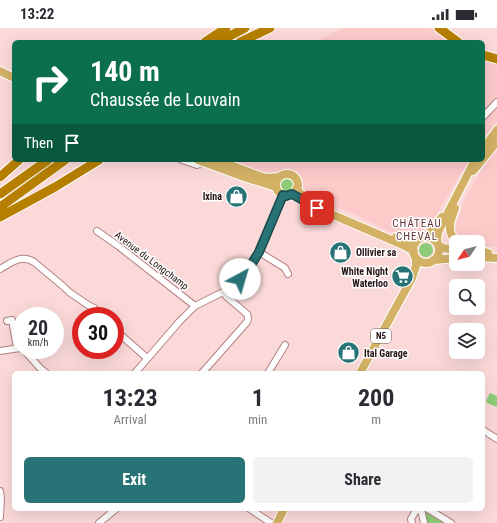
<!DOCTYPE html>
<html lang="en">
<head>
<meta charset="utf-8">
<style>
	:root { --surface:#fff; --page:#f2f2f3; --text:#2b2b33; --muted:#7c7c81; --accent:#287375 }
	body { margin:0; font-family:"Roboto Condensed",sans-serif; background:var(--page); color:var(--text); height:100vh; display:flex; flex-direction:column; font-size:15px; white-space:nowrap }
	* { box-sizing:border-box; margin:0 }
	p { font-size:13px; color:var(--muted) }
	.icon { flex:none; width:22px; height:22px; fill:none; stroke:currentColor; stroke-width:2; stroke-linecap:round; stroke-linejoin:round }
	.map { position:relative; flex:1; overflow:hidden }
	.drawer { position:absolute; left:12px; top:343px; width:473px; height:140px; display:flex; flex-direction:column; background:var(--surface); border-radius:6px; box-shadow:0 4px 16px #0002 }
	.drawer>* { flex:none }
	.banner { position:absolute; left:12px; top:12px; width:473px; height:122px; border-radius:6px; box-shadow:0 4px 16px #0002; background:#0b6e4f; color:#fff; overflow:hidden }
	.needle { width:26px; rotate:235deg }
	.buttons { position:absolute; left:449px; top:207px; display:grid; gap:8px }
	.buttons a { display:grid; place-items:center; width:36px; height:36px; border-radius:6px; background:var(--surface); box-shadow:0 4px 16px #0002; font-size:20px }
	.speed { position:absolute; left:12px; top:279px; display:flex; gap:8px; font-size:20px; font-weight:700; text-align:center }
	.speed>* { display:grid; place-content:center; width:52px; height:52px; border-radius:50%; background:var(--surface); box-shadow:0 4px 16px #0002; line-height:1 }
	.speed small { font-size:10px; font-weight:400 }
	.speed .limit { border:6px solid #d22; background:#fff; color:#111 }
	.pin { position:absolute; display:grid; place-items:center; width:34px; height:34px; color:#fff; margin:-17px; border-radius:8px; box-shadow:0 2px 6px #0006 }
	.me { position:absolute; width:44px; margin:-22px; rotate:39deg; stroke-linejoin:round; filter:drop-shadow(0 0 3px #0008) }
	.turn { display:flex; align-items:center; gap:14px; height:84px; padding:0 12px; font-size:18px }
	.turn .icon { width:52px; height:52px; stroke-width:2.5 }
	.turn b { display:block; font-size:28px; line-height:34px }
	.then { display:flex; align-items:center; height:38px; padding:0 12px; background:#0003; gap:8px; font-size:15px }
	.eta { display:flex; justify-content:space-evenly; align-items:center; height:68px; text-align:center }
	.eta b { font-size:24px; font-weight:700; line-height:28px }
	.button { display:flex; gap:8px; margin-top:auto; padding:8px 12px }
	.button a { flex:1; height:46px; border-radius:6px; background:var(--accent); color:#fff; font-size:16px; font-weight:700; line-height:46px; text-align:center }
	.button a+a { background:var(--page); color:var(--text) }
	.status { display:flex; justify-content:space-between; align-items:center; height:28px; padding:0 20px; background:var(--surface); direction:ltr }
	.status svg { height:11px; fill:currentColor }
	.map>svg:first-child { display:block }
	.built { fill:#fdcaca }
	.green { fill:#8dcc77 }
	.lines { fill:none; stroke-linecap:round; stroke-linejoin:round }
	.minor-casing { stroke:#b58283; stroke-width:8 }
	.major-casing { stroke:#fff; stroke-width:10 }
	.highway-casing { stroke:#fff; stroke-width:11 }
	.minor { stroke:#fff; stroke-width:6 }
	.major { stroke:#d3b266; stroke-width:8 }
	.highway { stroke:#b67f00; stroke-width:9 }
	.route-casing { stroke:#1a4b4c; stroke-width:10 }
	.route { stroke:#287375; stroke-width:7 }
	.labels { text-anchor:middle; stroke-width:3; stroke-linejoin:round; paint-order:stroke }
	.shield { fill:#fff; stroke:#675a5a; stroke-width:1 }
	.shield-label { font-size:9px; font-weight:bold; fill:#261314 }
	.poi-label { font-size:10px; font-weight:bold; fill:#261314; stroke:#fff; text-anchor:end }
	.street-label { font-size:10px; fill:#261314; stroke:#fff }
	.neighbourhood-label { font-size:11px; letter-spacing:1px; fill:#623638; stroke:#fff }
</style>
</head>
<body>
<div class="status"><b>13:22</b><svg viewBox="0 0 49 12"><path d="M0 12V9h3v3zM5 12V6h3v6zM10 12V3h3v9zM15 12V0h3v12zM26 1h20v11H26zM47 4h2v5h-2z"/></svg></div>
<div class="map">
<svg width="497" height="495" viewBox="0 0 497 495">
	<rect width="100%" height="100%" fill="#fbd9d9"/>
	<!-- built -->
	<path class="built" d="M 343,0 L 430,0 L 455,14 L 315,14 Z
		M 483,30 L 497,33 L 497,93 L 483,111 Z
		M 497,122 L 497,219 L 478,217 L 478,214 L 466,214 L 459,209 L 455,199 L 466,168 L 485,136 Z
		M 223,132 L 469,132 L 436,187 L 427,199 L 421,204 L 413,208 L 402,208 L 390,204 L 352,185 L 312,168 L 301,161 L 302,155 L 294,143 L 282,142 L 273,147 L 262,147 Z"/>
	<!-- green -->
	<path class="green" d="M281 157a6 6 0 1 1 12 0a6 6 0 1 1-12 0Z
		M419 222a7 7 0 1 1 14 0a7 7 0 1 1-14 0Z
		M 490,365 L 497,368 L 497,379 L 487,375 L 486,373 Z
		M 426,482 L 448,495 L 426,495 L 423,484 Z"/>
	<g class="lines">
		<defs>
			<path id="minor" d="M 483,89 L 497,74
				M 182,132 L 197,137 L 199,136 L 201,133
				M 97,203 L 117,217 L 195,278
				M 259,224 L 285,240 L 288,246
				M 0,241 C 11,235 21,226 34,234 L 64,259 L 69,264 L 88,277 L 94,280 L 102,288
				M 7,293 L 12,292 L 17,320
				M 115,302 L 147,330
				M 24,322 L 40,340 L 46,345
				M 0,323 L 20,320
				M 135,345 L 179,294 L 195,278 L 223,264 L 233,257 L 245,245 L 255,232 L 259,224 L 283,167
				M 202,345 L 247,294 C 249,291 248,289 247,286 L 227,269 L 223,264
				M 268,345 L 285,317
				M 483,402 L 497,411
				M 0,463 L 1,470 L 0,489
				M 250,481 L 271,495
				M 421,481 L 424,495
				M 428,481 L 451,495
				M 99,495 L 116,481
				M 412,495 L 411,491 L 417,481"/>
			<path id="major" d="M 0,43 L 14,50
				M 483,121 L 497,102
				M 483,131 L 497,114
				M 198,132 L 244,149 L 276,159
				M 217,132 L 262,149 L 268,150 L 279,149
				M 473,143 L 482,132
				M276 157a11 11 0 1 1 22 0a11 11 0 1 1-22 0Z
				M 296,161 L 302,167 L 306,169
				M 292,166 L 309,176 L 324,183 L 403,217 L 414,223
				M 455,180 C 450,194 446,202 456,214
				M 396,209 L 406,212 L 418,212
				M 426,209 L 442,189
				M413 222a13 13 0 1 1 26 0a13 13 0 1 1-26 0Z
				M 437,214 L 438,204 L 475,132
				M 438,217 L 443,220 L 456,222
				M 478,222 L 488,225
				M 478,229 L 497,230
				M 434,232 L 456,230
				M 360,345 L 412,250 L 416,238 L 416,230
				M 277,495 L 284,481"/>
			<path id="highway" d="M 439,0 L 458,14
				M 205,14 L 226,0
				M 218,14 L 245,0
				M 240,14 L 270,0
				M 483,27 L 497,31
				M 0,149 L 19,132
				M 0,166 L 48,132
				M 0,179 L 65,132
				M 0,189 L 55,159 L 99,132"/>
		</defs>
		<!-- minor casing -->
		<use href="#minor" class="minor-casing"/>
		<!-- major casing -->
		<use href="#major" class="major-casing"/>
		<!-- highway casing -->
		<use href="#highway" class="highway-casing"/>
		<!-- minor -->
		<use href="#minor" class="minor"/>
		<!-- major -->
		<use href="#major" class="major"/>
		<!-- highway -->
		<use href="#highway" class="highway"/>
	</g>
	<g class="lines">
		<defs>
			<path id="route" d="M 240,251 L 251,237 L 259,224 L 283,167 L 286,168 L 292,166 L 317,180"/>
		</defs>
		<!-- route casing -->
		<use href="#route" class="route-casing"/>
		<!-- route -->
		<use href="#route" class="route"/>
	</g>
	<!-- icons -->
	<defs>
		<symbol id="shop-disc" viewBox="-11 -11 22 22"><circle r="9.5" fill="#287375" stroke="#fff"/><path d="M-5-2.5h2.3a2.7 3.5 0 0 1 5.4 0H5L5.5 6h-11ZM-1.5-2.5h3a1.5 2.3 0 0 0-3 0Z" fill="#fff"/></symbol>
		<symbol id="supermarket-disc" viewBox="-11 -11 22 22"><circle r="9.5" fill="#287375" stroke="#fff"/><path d="M-6-5.5h2.5l.6 2H6L4.5 2H-2.5L-4.4-4H-6ZM-1.5 3.2a1.3 1.3 0 1 0 .1 0ZM3 3.2a1.3 1.3 0 1 0 .1 0Z" fill="#fff"/></symbol>
	</defs>
	<g fill-rule="evenodd">
		<use href="#shop-disc" x="224" y="156" width="25" height="25"/>
		<use href="#shop-disc" x="328" y="212" width="25" height="25"/>
		<use href="#supermarket-disc" x="390" y="236" width="25" height="25"/>
		<use href="#shop-disc" x="336" y="312" width="25" height="25"/>
	</g>
	<g class="labels">
		<!-- shield labels -->
		<rect class="shield" x="371" y="301" width="20" height="14" rx="3"/>
		<g class="shield-label">
			<text x="381" y="311">N5</text>
		</g>
		<!-- poi labels -->
		<g class="poi-label">
			<text x="222" y="172">Ixina</text>
			<text x="356" y="228" text-anchor="start">Ollivier sa</text>
			<text x="388" y="247">White Night<tspan x="388" dy="12">Waterloo</tspan></text>
			<text x="364" y="329" text-anchor="start">Ital Garage</text>
		</g>
		<!-- street labels -->
		<g class="street-label">
			<text transform="translate(152 232) rotate(37)" y="4">Avenue du Longchamp</text>
		</g>
		<!-- neighbourhood labels -->
		<g class="neighbourhood-label">
			<text x="417" y="199">CHÂTEAU<tspan x="417" dy="13">CHEVAL</tspan></text>
		</g>
	</g>
</svg>
<div class="buttons">
<a><svg class="needle" viewBox="-14 -14 28 28"><path d="M0-13l5 13h-10z" fill="#e53935"/><path d="M0 13l5-13h-10z" fill="#7c7c81"/></svg></a>
<a><svg class="icon" aria-label="search" viewBox="0 0 24 24"><circle cx="10" cy="10" r="6"/><path d="M15 15l6 6"/></svg></a>
<a><svg class="icon" aria-label="layers" viewBox="0 0 24 24"><path d="M12 4l9 5-9 5-9-5zM3 14l9 5 9-5"/></svg></a>
</div>
<div class="speed"><div>20<small>km/h</small></div><div class="limit">30</div></div>
<div class="pin" style="left:317px;top:180px;background:#d93025"><svg class="icon" aria-label="arrive" viewBox="0 0 24 24"><path d="M6 21V4h12l-3 4 3 4H6"/></svg></div>
<svg class="me" style="left:240px;top:251px" viewBox="-20 -20 40 40"><circle r="19" fill="#fff"/><path d="M0-13L10 11 0 6-10 11z" fill="#287375"/></svg>
<div class="banner">
<div class="turn"><svg class="icon" aria-label="right" viewBox="0 0 24 24"><path d="M7 20v-9h11M14 6l5 5-5 5"/></svg><div><b>140 m</b>Chaussée de Louvain</div></div>
<div class="then">Then<svg class="icon" aria-label="arrive" viewBox="0 0 24 24"><path d="M6 21V4h12l-3 4 3 4H6"/></svg></div>
</div>
<section class="drawer">
<div class="eta">
<div><b>13:23</b><p>Arrival</p></div>
<div><b>1</b><p>min</p></div>
<div><b>200</b><p>m</p></div>
</div>
<div class="button"><a>Exit</a><a>Share</a></div>
</section>
</div>
</body>
</html>
